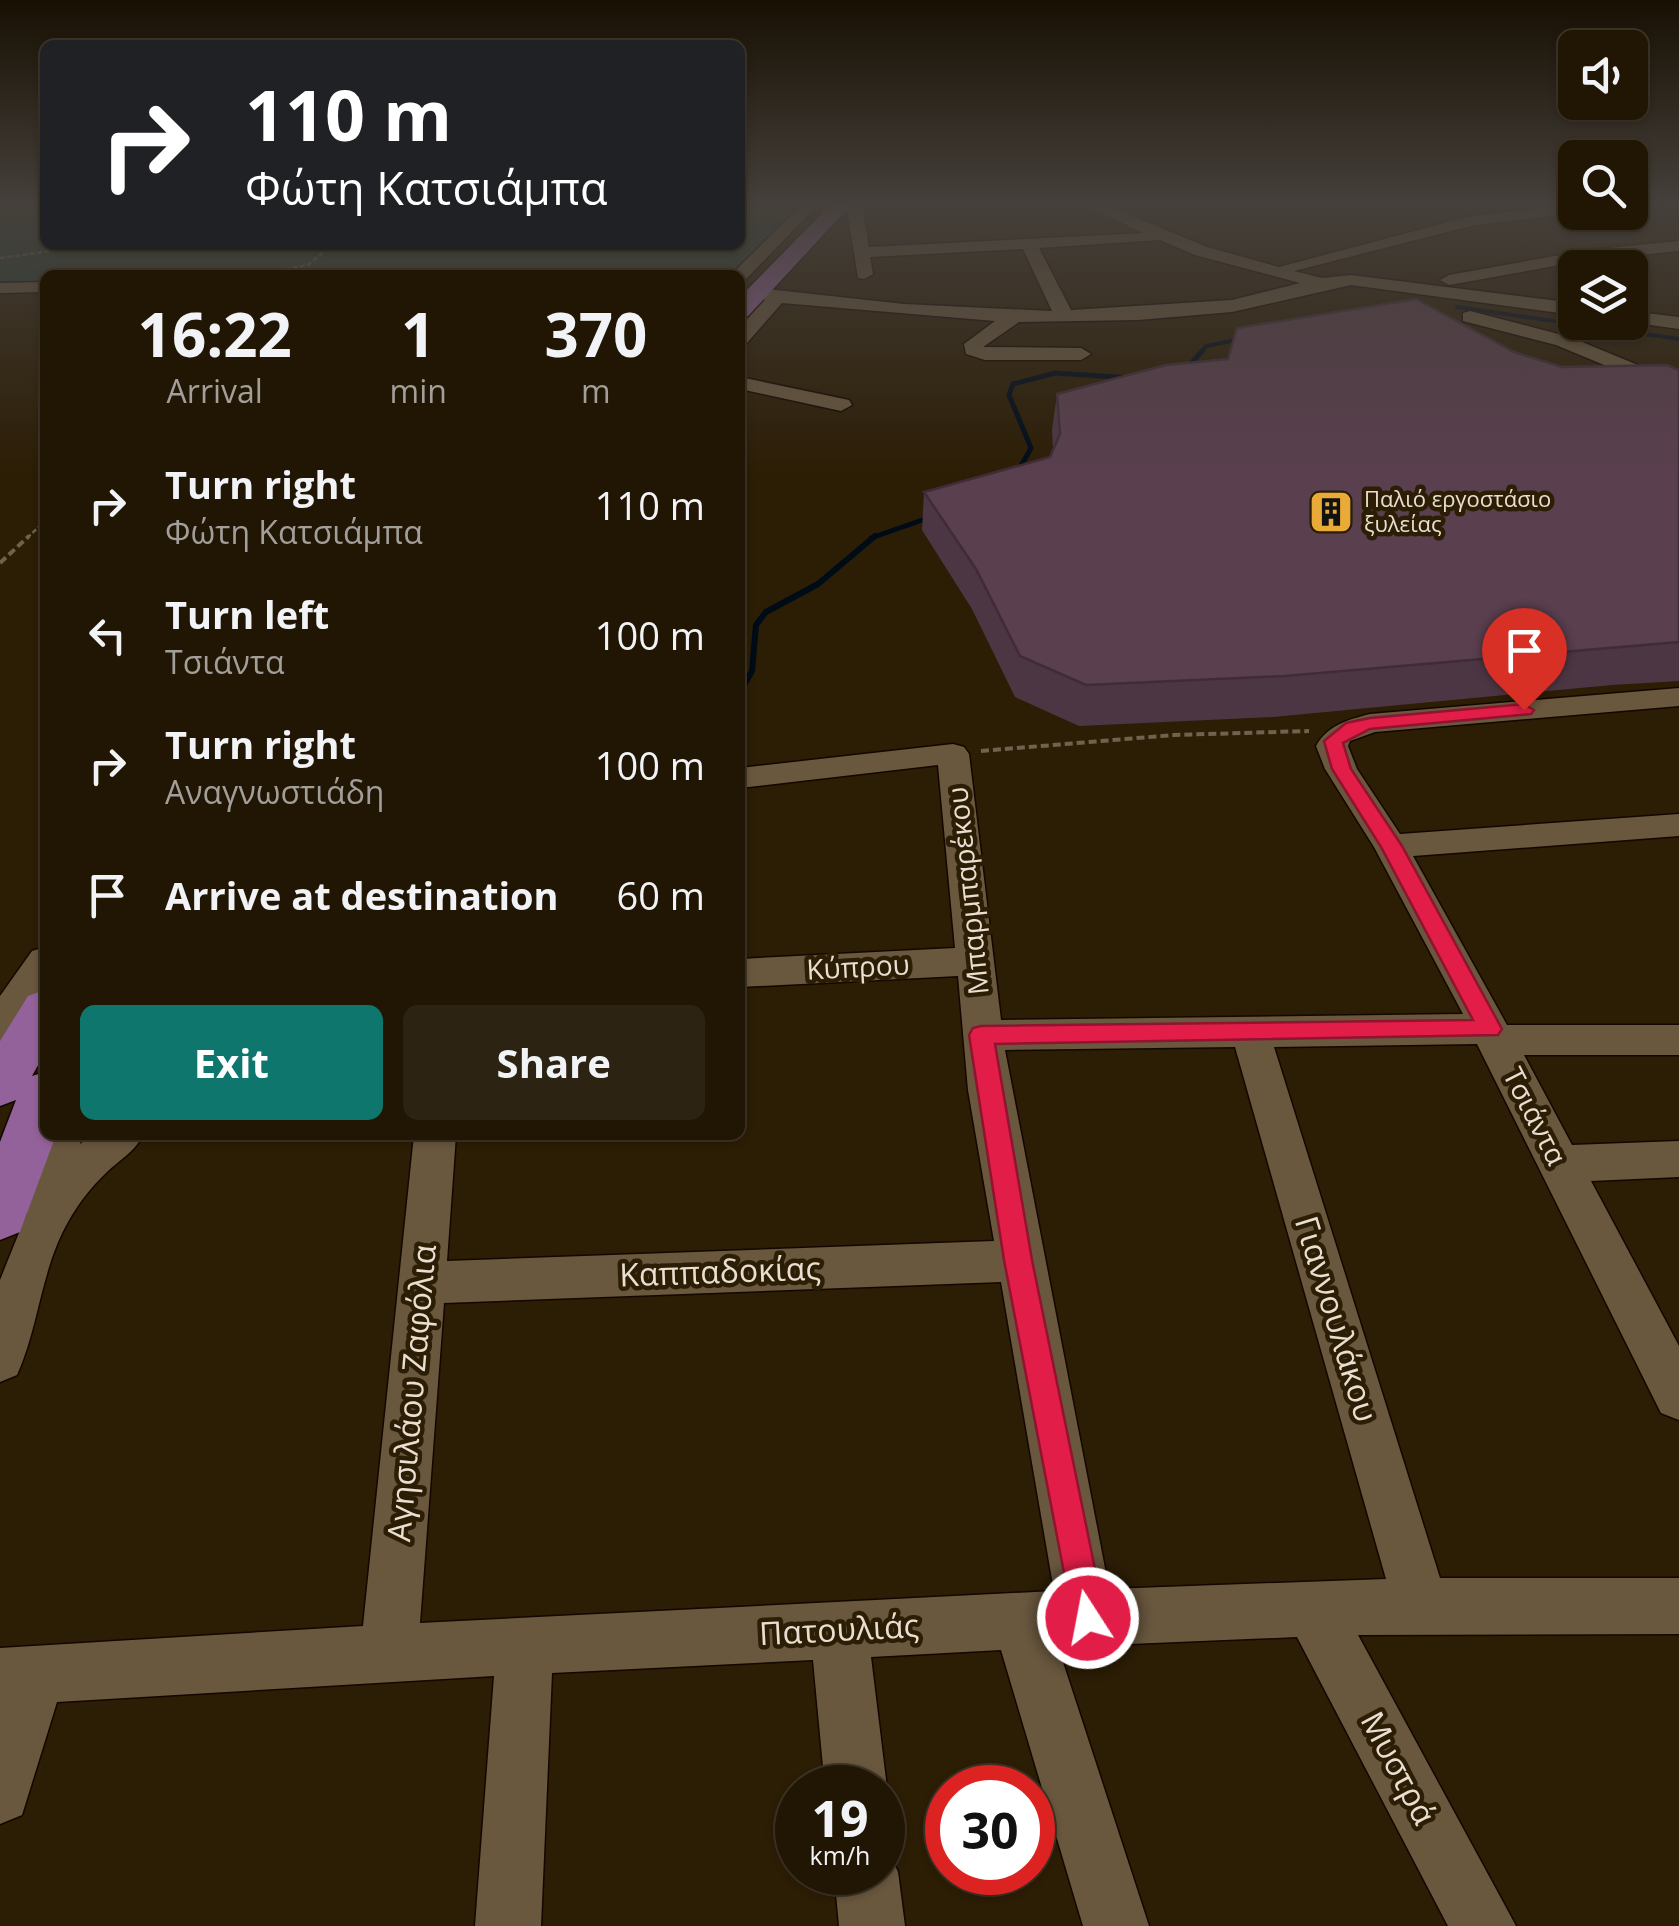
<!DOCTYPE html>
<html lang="en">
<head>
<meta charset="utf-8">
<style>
	:root { --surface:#211604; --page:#2d2313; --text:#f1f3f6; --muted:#a29f9a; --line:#3e3526; --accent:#0f766e }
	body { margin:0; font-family:"Open Sans",sans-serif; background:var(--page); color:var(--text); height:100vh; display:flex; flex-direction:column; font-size:38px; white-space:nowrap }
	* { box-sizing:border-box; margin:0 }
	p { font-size:32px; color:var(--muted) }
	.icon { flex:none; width:55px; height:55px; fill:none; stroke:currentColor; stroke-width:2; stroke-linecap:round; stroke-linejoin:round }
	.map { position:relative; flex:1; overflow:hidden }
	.sheet { position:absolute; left:40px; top:270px; width:705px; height:870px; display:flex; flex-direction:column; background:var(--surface); border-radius:15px; box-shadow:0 2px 8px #0004,0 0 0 2px var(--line) }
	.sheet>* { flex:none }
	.banner { position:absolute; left:40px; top:40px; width:705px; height:210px; border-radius:15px; box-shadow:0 2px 8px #0004,0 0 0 2px var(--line); background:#202124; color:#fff; overflow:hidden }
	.fabs { position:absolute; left:1558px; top:30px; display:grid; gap:20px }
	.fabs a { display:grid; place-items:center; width:90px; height:90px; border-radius:15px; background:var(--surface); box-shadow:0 2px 8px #0004,0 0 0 2px var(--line); font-size:50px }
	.speed { position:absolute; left:775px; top:1765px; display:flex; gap:20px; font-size:50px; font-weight:700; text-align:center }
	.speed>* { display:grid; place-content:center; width:130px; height:130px; border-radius:50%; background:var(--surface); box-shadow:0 2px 8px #0004,0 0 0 2px var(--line); line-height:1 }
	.speed small { font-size:25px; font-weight:400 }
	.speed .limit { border:15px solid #d22; background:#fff; color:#111 }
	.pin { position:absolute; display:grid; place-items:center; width:85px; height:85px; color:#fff; margin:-102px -42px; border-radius:50% 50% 50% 0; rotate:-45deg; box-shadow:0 0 10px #0007 }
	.pin .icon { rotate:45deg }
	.me { position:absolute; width:110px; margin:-55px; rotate:349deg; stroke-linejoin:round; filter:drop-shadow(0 0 8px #0008) }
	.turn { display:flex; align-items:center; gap:35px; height:210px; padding:0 40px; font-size:45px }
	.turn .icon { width:130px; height:130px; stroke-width:2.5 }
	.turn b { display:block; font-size:70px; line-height:85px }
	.eta { display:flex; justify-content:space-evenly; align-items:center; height:170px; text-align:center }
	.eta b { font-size:60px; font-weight:700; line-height:70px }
	.action { display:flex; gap:20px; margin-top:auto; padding:20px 40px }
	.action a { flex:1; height:115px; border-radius:15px; background:var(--accent); color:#fff; font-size:40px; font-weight:700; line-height:115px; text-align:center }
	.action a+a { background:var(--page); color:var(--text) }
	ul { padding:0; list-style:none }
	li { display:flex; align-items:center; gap:30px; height:130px; padding:0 40px }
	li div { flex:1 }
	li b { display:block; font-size:38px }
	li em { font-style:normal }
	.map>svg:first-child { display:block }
	.green { fill:#243f31 }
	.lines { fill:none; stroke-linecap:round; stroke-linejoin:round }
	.stream-far2 { stroke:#000b18; stroke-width:4 }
	.stream-far1 { stroke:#000b18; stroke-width:5 }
	.stream { stroke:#000b18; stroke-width:6 }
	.minor-casing { stroke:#140700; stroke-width:3 }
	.major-casing { stroke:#140700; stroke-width:3 }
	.path-far1 { stroke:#70624e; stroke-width:2.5; stroke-dasharray:5 2.5; stroke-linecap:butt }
	.path { stroke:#70624e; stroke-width:4; stroke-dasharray:8 4; stroke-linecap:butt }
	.minor { fill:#69573e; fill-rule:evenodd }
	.major { fill:#94629a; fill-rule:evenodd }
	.wall { fill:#4d3643 }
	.building { fill:#5a3f4e; stroke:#3f2c37; stroke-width:2.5 }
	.route { fill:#e11d48; stroke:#92132f; stroke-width:2.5 }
	.labels { text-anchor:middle; stroke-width:9; stroke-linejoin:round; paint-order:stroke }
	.far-poi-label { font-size:22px; fill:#e9ded0; stroke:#2c1d05; text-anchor:start }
	.street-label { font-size:28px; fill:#e9ded0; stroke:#2c1d05 }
	.near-street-label { font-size:32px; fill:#e9ded0; stroke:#2c1d05 }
</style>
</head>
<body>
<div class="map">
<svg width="1679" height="1926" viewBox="0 0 1679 1926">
	<rect width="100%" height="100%" fill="#2c1d05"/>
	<!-- green -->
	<path class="green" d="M 0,204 L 45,204 L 45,245 L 740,245 L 740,204 L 800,204 L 729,275 L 525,272 L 45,275 L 45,282 L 0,283 Z"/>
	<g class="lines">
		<!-- stream-far2 -->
		<path class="stream-far2" d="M 1457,307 L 1679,339
			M 1201,352 L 1206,346 L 1242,339"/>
		<!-- stream-far1 -->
		<path class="stream-far1" d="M 1185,370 L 1203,350
			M 1017,473 L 1031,448 L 1009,395 L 1013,384 L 1055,373 L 1132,378
			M 871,538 L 931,517"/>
		<!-- stream -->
		<path class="stream" d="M 740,692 L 752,671 L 756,625 L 766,612 L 818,584 L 875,536"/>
		<defs>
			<path id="minor" d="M 802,204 L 819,204 L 746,279 L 740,280 L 740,275 L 731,275 Z
				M 846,204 L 862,204 L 869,247 L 1143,233 L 1082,204 L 1104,204 L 1207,247 L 1279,267 L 1471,216 L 1575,204 L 1575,213 L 1471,226 L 1294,271 L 1322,278 L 1351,275 L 1575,303 L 1575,315 L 1351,285 L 1232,312 L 1138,320 L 1019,322 L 983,347 L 1081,348 L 1091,354 L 1081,360 L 985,360 L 966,354 L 964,344 L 995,321 L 782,303 L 747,343 L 740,345 L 740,327 L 765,300 L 749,293 L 758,288 L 904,304 L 1052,311 L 1023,249 L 870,257 L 873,274 L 864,279 L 858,278 ZM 1160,240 L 1195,255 L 1300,283 L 1232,300 L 1071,310 L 1039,248 Z
				M 1679,241 L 1679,251 L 1588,260 L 1449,285 L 1440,280 L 1449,275 L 1588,250 Z
				M 45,282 L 45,292 L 0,293 L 0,283 Z
				M 1470,311 L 1570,337 L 1679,382 L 1679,396 L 1556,345 L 1463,321 L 1463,313 Z
				M 1630,311 L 1679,317 L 1679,329 L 1629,322 Z
				M 740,377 L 849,400 L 852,405 L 841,411 L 740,389 Z
				M 1679,688 L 1679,706 L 1375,732 L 1350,741 L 1348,746 L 1357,769 L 1400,834 L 1679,814 L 1679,836 L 1413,856 L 1507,1025 L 1679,1025 L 1679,1055 L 1524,1055 L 1572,1145 L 1679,1141 L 1679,1177 L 1591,1181 L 1679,1346 L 1679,1420 L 1661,1413 L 1477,1044 L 1274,1047 L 1440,1578 L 1679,1578 L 1679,1634 L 1358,1635 L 1516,1926 L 1448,1926 L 1297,1637 L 1058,1647 L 1149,1926 L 1083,1926 L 1001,1650 L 871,1657 L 887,1788 L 882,1798 L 882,1788 L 825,1788 L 813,1660 L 552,1673 L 541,1926 L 475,1926 L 494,1676 L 57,1702 L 22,1815 L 0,1824 L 0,1648 L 363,1626 L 414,1135 L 456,1135 L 447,1261 L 994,1241 L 968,1090 L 958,976 L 740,987 L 740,959 L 955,948 L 938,765 L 740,788 L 740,768 L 953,744 L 964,747 L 969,754 L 1001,1020 L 1463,1014 L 1374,847 L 1325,769 L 1316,746 C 1328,725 1347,720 1370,714 ZM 1235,1047 L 1386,1579 L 1109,1589 L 1005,1050 ZM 1001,1282 L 1054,1591 L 420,1623 L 444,1303 Z
				M 45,947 L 45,990 L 14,1037 L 0,1041 L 0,996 L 32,951 Z
				M 45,1125 L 45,1135 L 82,1135 L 80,1144 L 91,1135 L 143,1135 C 135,1152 119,1160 106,1173 C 91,1187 78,1204 68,1222 C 41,1269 39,1326 17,1375 L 0,1382 L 0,1280 L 27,1213 C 17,1187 33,1148 45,1125 Z
				M 882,1847 L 888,1850 L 898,1872 L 905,1926 L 839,1926 L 834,1872 L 882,1872 Z"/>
			<path id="major" d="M 831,204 L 852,204 L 748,316 L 740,318 L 740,297 Z
				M 45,990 L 45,1053 L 32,1076 L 45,1072 L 45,1135 L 56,1135 L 20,1232 L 0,1240 L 0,1142 L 16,1100 L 0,1106 L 0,1041 L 28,996 Z"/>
		</defs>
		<!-- minor casing -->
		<use href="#minor" class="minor-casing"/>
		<!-- major casing -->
		<use href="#major" class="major-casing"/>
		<!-- path-far1 -->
		<path class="path-far1" d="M 0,258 L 97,245
			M 53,270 L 259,274 L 308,265 L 332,245
			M 27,538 L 45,521"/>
		<!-- path -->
		<path class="path" d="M 0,563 L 29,536
			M 981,751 L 1174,735 L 1309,731"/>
		<!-- minor -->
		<use href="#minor" class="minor"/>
		<!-- major -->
		<use href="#major" class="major"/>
	</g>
	<!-- wall -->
	<path class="wall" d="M 190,245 L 252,245 L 246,251 L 192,250 Z
		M 1514,352 L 1562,367 L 1679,370 L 1679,681 L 1612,685 L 1273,717 L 1079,726 L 1015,697 L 972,609 L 922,530 L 924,492 L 1050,457 L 1053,449 L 1052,430 L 1057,394 Z"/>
	<!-- building -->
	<path class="building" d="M 1416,299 L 1514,352 L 1562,367 L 1667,365 L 1679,370 L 1679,642 L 1285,676 L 1086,685 L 1020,656 L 976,569 L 924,492 L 1050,457 L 1060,434 L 1057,394 L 1166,365 L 1228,359 L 1237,328 Z"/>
	<!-- sky -->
	<linearGradient id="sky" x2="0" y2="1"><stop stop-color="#181003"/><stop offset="0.43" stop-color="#45403b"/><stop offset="1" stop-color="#45403b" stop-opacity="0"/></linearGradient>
	<rect width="1679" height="474" fill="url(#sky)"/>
	<!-- route -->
	<path class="route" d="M 1524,704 L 1534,710 L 1531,714 L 1370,729 L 1343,743 L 1351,769 L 1402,846 L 1502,1029 L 1498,1035 L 995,1044 L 1032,1260 L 1105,1618 L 1100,1630 L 1088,1635 L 1075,1630 L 1004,1260 L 969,1035 L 973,1028 L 981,1026 L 1473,1020 L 1381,847 L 1332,769 L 1324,741 L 1346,723 L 1370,718 Z"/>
	<!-- icons -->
	<defs>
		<symbol id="building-square" viewBox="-11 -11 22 22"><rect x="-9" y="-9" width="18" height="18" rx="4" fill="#eaaa38" stroke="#2c1d05"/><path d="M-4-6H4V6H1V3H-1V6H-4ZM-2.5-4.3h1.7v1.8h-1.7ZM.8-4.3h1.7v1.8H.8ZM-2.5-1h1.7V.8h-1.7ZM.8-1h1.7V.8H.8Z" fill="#111"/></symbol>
	</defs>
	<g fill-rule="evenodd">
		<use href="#building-square" x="1306" y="487" width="50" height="50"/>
	</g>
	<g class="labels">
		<!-- far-poi labels -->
		<g class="far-poi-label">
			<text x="1364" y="507">Παλιό εργοστάσιο<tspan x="1364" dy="25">ξυλείας</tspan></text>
		</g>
		<!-- street labels -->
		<g class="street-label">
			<text transform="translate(968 891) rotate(-96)" y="10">Μπαρμπαρέκου</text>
			<text transform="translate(858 967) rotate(-3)" y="10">Κύπρου</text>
			<text transform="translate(1535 1116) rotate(63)" y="10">Τσιάντα</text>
		</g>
		<!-- near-street labels -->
		<g class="near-street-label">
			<text transform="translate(720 1272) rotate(-2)" y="11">Καππαδοκίας</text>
			<text transform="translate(1336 1319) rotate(73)" y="11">Γιαννουλάκου</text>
			<text transform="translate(412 1393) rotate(-85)" y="11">Αγησιλάου Ζαφόλια</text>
			<text transform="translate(839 1630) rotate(-3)" y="11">Πατουλιάς</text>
			<text transform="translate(1398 1768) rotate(62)" y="11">Μυστρά</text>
		</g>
	</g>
</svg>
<div class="fabs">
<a><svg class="icon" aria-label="sound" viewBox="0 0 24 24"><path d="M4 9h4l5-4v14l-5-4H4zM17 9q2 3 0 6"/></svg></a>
<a><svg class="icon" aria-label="search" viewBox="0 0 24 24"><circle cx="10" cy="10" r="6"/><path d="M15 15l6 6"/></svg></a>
<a><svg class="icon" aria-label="layers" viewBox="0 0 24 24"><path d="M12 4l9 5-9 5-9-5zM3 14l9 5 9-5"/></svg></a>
</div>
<div class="speed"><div>19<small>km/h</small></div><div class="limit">30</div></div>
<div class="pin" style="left:1524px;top:710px;background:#d93025"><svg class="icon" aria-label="arrive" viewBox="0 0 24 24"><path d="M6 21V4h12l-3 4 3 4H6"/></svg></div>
<svg class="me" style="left:1088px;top:1618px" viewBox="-20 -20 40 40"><circle r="17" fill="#e11d48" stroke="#fff" stroke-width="3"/><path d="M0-11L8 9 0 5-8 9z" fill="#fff"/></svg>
<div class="banner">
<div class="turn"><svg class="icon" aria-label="right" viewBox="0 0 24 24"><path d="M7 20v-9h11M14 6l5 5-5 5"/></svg><div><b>110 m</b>Φώτη Κατσιάμπα</div></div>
</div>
<section class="sheet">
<div class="eta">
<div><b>16:22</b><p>Arrival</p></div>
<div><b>1</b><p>min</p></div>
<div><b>370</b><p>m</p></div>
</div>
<ul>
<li><svg class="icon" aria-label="right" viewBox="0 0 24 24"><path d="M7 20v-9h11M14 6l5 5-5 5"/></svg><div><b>Turn right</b><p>Φώτη Κατσιάμπα</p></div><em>110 m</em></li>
<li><svg class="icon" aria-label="left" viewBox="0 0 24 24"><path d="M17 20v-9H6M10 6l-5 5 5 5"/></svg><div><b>Turn left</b><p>Τσιάντα</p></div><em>100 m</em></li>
<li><svg class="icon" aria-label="right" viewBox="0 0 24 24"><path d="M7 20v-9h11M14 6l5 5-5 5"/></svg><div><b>Turn right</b><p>Αναγνωστιάδη</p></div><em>100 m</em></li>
<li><svg class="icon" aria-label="arrive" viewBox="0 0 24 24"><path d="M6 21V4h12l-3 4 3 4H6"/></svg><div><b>Arrive at destination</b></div><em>60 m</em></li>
</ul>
<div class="action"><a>Exit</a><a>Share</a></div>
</section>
</div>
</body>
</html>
